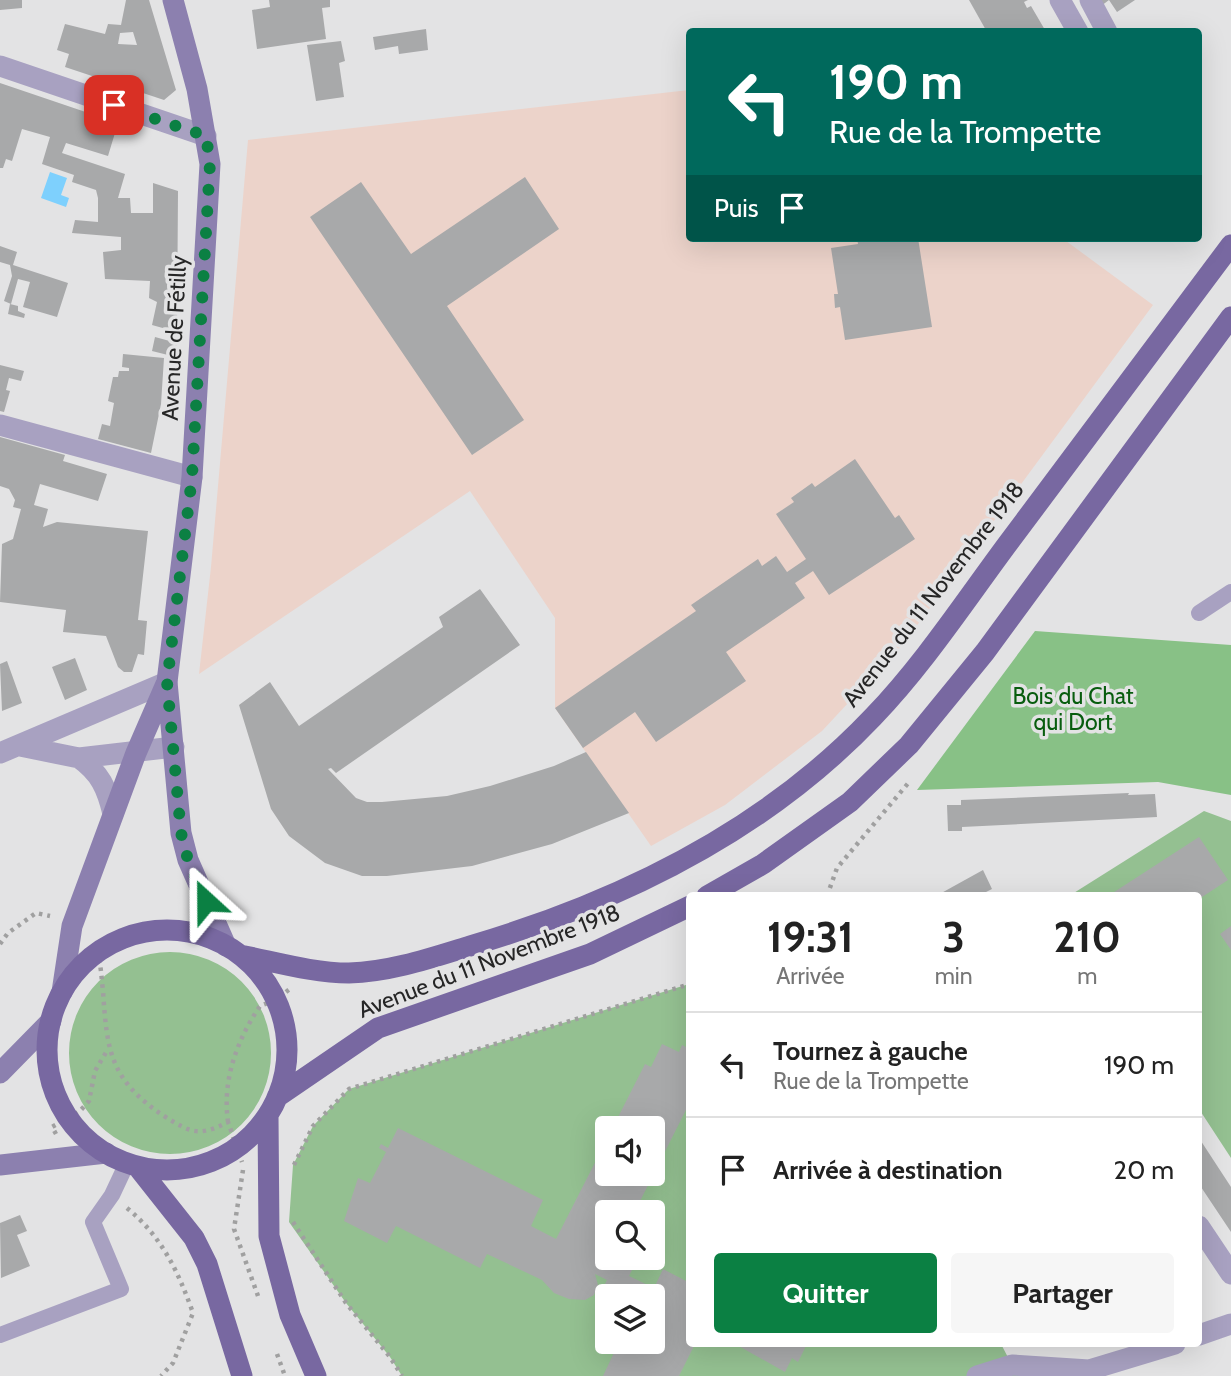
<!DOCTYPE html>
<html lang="fr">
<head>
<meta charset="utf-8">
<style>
	:root { --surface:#fff; --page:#f6f6f6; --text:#222; --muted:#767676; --line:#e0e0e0; --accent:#0b8043 }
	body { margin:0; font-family:Cabin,sans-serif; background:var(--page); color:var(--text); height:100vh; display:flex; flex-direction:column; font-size:26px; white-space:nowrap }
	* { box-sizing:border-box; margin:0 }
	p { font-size:23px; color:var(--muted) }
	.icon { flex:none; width:38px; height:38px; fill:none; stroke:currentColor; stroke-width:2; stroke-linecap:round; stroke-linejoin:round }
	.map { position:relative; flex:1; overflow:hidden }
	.drawer { position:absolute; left:686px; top:892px; width:516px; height:455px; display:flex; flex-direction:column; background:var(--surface); border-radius:7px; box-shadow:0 7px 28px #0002 }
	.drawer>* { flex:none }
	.top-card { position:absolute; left:686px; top:28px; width:516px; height:214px; border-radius:7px; box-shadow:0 7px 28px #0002; background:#00695c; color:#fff; overflow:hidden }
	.tools { position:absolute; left:595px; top:1116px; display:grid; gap:14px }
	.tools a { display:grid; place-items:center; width:70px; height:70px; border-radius:7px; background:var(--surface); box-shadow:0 7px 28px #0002; font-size:35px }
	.pin { position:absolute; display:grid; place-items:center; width:60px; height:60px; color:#fff; margin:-30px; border-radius:14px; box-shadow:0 4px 10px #0006 }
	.me { position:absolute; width:77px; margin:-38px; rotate:336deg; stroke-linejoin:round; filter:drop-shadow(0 0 5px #0008) }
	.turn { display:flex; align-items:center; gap:24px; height:147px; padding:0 28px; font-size:32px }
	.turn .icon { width:91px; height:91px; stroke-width:2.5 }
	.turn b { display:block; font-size:49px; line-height:60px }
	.then { display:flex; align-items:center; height:66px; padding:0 28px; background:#0003; gap:14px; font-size:26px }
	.eta { display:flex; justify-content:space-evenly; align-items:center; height:119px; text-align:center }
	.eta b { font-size:42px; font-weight:700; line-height:49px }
	.cta { display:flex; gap:14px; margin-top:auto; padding:14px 28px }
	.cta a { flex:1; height:80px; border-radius:7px; background:var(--accent); color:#fff; font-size:28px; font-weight:700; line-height:80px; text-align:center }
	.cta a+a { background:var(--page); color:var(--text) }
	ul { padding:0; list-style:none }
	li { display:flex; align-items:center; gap:21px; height:105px; padding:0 28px; border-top:2px solid var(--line) }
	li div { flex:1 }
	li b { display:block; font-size:26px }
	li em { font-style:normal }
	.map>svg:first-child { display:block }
	.commercial { fill:#ecd3ca }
	.green { fill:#94c091; fill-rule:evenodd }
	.forest { fill:#88c186 }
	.water { fill:#7ed0fd }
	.building { fill:#a8a9aa; fill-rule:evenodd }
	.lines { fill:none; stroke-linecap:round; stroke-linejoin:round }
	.path { stroke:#a0a0a0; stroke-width:4.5; stroke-dasharray:3.5 5; stroke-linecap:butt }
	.lane { stroke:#a8a1c1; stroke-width:16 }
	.street { stroke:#a8a1c1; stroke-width:21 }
	.secondary { stroke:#8c80af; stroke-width:21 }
	.primary { stroke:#7868a1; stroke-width:21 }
	.route { stroke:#0b8043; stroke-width:12; stroke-dasharray:0 21.6 }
	.labels { text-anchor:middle; stroke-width:7; stroke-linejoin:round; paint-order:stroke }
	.street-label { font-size:23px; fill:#262626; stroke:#e3e3e4 }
	.park-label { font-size:23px; fill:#085d0e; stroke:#e3e3e4 }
</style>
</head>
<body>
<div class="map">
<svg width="1231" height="1376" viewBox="0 0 1231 1376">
	<rect width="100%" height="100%" fill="#e3e3e4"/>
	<!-- commercial -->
	<path class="commercial" d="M 689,90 L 690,238 L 1062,238 L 1153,305 L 904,643 L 822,731 L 725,805 L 651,846 L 555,708 L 555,618 L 470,491 L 199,674 L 211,567 L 248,140 Z"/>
	<!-- green -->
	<path class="green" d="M 1204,811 L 1231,821 L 1231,1158 L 1199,1109 L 1199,896 L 1069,896 Z
		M69 1053a101 101 0 1 1 202 0a101 101 0 1 1-202 0Z
		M 689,984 L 690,1344 L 1001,1344 L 1012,1365 L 1088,1376 L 402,1376 L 390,1357 L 346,1303 L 289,1222 L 293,1165 L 313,1126 L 349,1089 ZM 607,1129 L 653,1129 L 653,1174 L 607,1174 ZM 607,1213 L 653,1213 L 653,1258 L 607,1258 ZM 607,1297 L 653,1297 L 653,1342 L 607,1342 Z"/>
	<!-- forest -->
	<path class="forest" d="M 1035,631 L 1231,645 L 1231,795 L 1158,782 L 917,790 Z"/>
	<!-- water -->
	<path class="water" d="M 50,172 L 67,178 L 61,195 L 69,198 L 66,207 L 41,198 Z"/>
	<!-- building -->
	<path class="building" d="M 0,0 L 22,0 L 22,8 L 0,10 Z
		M 126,0 L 149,0 L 176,90 L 164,100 L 65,67 L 69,54 L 57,50 L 65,24 L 105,34 L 108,24 L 121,25 ZM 133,32 L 137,45 L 118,44 L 120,33 Z
		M 269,0 L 330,0 L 330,7 L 322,8 L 326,39 L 257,49 L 252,10 L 270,7 Z
		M 969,0 L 1028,0 L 1024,2 L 1027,8 L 1031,6 L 1045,30 L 987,32 Z
		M 1092,0 L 1135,0 L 1117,12 L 1109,0 L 1097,9 Z
		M 426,29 L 428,50 L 399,54 L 398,46 L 375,50 L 373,37 Z
		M 341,41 L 345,61 L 339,63 L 344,97 L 316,101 L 307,45 Z
		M 0,83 L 118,123 L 108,156 L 66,143 L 62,153 L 125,174 L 118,198 L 130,198 L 131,213 L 153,213 L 153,183 L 178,191 L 177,332 L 152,325 L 157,302 L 149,298 L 150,281 L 105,279 L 103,252 L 121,250 L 121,237 L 72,233 L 75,220 L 98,222 L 98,198 L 96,190 L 72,182 L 74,175 L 42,164 L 50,137 L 22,129 L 12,161 L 6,159 L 3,168 L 0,168 Z
		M 525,177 L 559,229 L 447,306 L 524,420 L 472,455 L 310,217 L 361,182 L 411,254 Z
		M 857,238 L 888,238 L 889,241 L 918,238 L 932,327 L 845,340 L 840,307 L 835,308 L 834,294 L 838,294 L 831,248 L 858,244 Z
		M 0,246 L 17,252 L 13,265 L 68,283 L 57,317 L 23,307 L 30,282 L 18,279 L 11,304 L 4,301 L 12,276 L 10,265 L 0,262 Z
		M 10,304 L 18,306 L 18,311 L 25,314 L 24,318 L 8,314 Z
		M 155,337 L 177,343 L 176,357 L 152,351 Z
		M 123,354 L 164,358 L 161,404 L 151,453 L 98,439 L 102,424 L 110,426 L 114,403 L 108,401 L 113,377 L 118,377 L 119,371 L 129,371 L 129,368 L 122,367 Z
		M 0,365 L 24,371 L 21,381 L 9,378 L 6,390 L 10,391 L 4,412 L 0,411 Z
		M 0,437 L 65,455 L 63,461 L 107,474 L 98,501 L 40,484 L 34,505 L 48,509 L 43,527 L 57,522 L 148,531 L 138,620 L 147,621 L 144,655 L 138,654 L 132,672 L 124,672 L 118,667 L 106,636 L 63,632 L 66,610 L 0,602 L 2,544 L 13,539 L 21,509 L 13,507 L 15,500 L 9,489 L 0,486 Z
		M 855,459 L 895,518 L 899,515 L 915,539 L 829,595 L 813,571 L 795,583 L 805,598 L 726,652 L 746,681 L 656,742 L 635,712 L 583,748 L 555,708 L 696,611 L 691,605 L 758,559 L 762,566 L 776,556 L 787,572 L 806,559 L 776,514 L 794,502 L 791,498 L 812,483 L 815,487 Z
		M 480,589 L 520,645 L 336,773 L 331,768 L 328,769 L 356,798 L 367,802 L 382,802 L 447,796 L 490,786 L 554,766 L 586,752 L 629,813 L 552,844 L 472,866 L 387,876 L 362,876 L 325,863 L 289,836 L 271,809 L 239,705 L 270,682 L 299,726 L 443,627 L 439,617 Z
		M 75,658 L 87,690 L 65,700 L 52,667 Z
		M 7,661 L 22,703 L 2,711 L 0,664 Z
		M 1129,793 L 1128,795 L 1155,794 L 1157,817 L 962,827 L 962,831 L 948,831 L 947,805 L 961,805 L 961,800 Z
		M 1199,837 L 1228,880 L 1199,899 L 1199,896 L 1108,896 Z
		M 983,870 L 992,889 L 978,896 L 936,896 Z
		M 1231,926 L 1231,950 L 1220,934 Z
		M 662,1044 L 679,1052 L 682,1045 L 690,1049 L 690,1102 L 634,1213 L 607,1213 L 607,1249 L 602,1261 L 613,1267 L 618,1258 L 638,1258 L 629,1276 L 654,1288 L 663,1269 L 690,1283 L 690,1344 L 695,1344 L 679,1376 L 603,1376 L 619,1342 L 653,1342 L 653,1297 L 620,1297 L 603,1288 L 607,1280 L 595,1274 L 598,1285 L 594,1295 L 585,1300 L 569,1299 L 554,1293 L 542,1280 L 487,1254 L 480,1268 L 396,1226 L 387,1243 L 344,1221 L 358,1178 L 370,1183 L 386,1152 L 379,1148 L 381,1144 L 388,1148 L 398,1128 L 543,1200 L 531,1226 L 556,1239 L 607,1139 L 607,1174 L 653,1174 L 653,1129 L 612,1129 L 645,1064 L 651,1067 Z
		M 1199,1138 L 1231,1187 L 1231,1232 L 1199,1184 Z
		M 20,1215 L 27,1231 L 17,1235 L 30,1266 L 1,1278 L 0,1223 Z
		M 735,1344 L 807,1344 L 798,1362 L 792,1358 L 785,1372 Z"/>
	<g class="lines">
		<!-- path -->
		<path class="path" d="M 827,896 L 837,868 L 910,781
			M 94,943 C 101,959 101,974 103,991 C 107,1051 110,1080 164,1116 C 191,1133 199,1137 228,1122 L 242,1162
			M 0,944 L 8,933 L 36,913 L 50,916
			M 228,1122 C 222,1080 237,1040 260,1006 L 276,1000 L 291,988
			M 56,1134 L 52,1127 L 80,1111 L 89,1101 L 95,1071 L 108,1049
			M 294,1165 L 313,1126 L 349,1089 L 690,984
			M 243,1170 L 234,1229 L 258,1296
			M 127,1208 C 162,1237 178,1271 193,1313 L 173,1363 L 161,1376
			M 293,1222 L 346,1303 L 390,1357 L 402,1376
			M 277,1354 L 285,1376"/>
		<!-- lane -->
		<path class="lane" d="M 1199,613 L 1231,592
			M 0,1335 L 121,1289 L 93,1222 L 112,1195 L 127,1163"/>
		<!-- street -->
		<path class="street" d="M 1060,0 L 1078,32
			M 1090,0 L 1107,32
			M 0,66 L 206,136
			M 0,425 L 192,477
			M 20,746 L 79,758 L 174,747
			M 0,753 L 167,682
			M 79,758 C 100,773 107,788 113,814
			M 1199,1226 L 1231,1274
			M 1199,1335 L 1231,1324
			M 977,1376 L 1012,1365 L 1089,1370 L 1175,1344"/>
		<!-- secondary -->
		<path class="secondary" d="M 173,0 L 197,89 L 210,164 L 192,477 L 167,682 L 181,833 L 188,860 L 226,946
			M 62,992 L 72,926 L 136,753 L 166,684
			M 0,1073 L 51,1021
			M 0,1165 L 106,1153"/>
		<!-- primary -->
		<path class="primary" d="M 707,896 L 763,864 L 850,802 L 909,745 L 985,652 L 1231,317
			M47 1050a120 120 0 1 1 240 0a120 120 0 1 1-240 0Z
			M 240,955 C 276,962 313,973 349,973 C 390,972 431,958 470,946 C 619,902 765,831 873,717 C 924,664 965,601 1009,542 C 1083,443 1157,344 1231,245
			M 277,1097 L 378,1028 L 590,954 L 690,906
			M 268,1116 L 269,1236 L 290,1315 L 316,1376
			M 137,1166 L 194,1238 L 207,1264 L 242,1376"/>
	</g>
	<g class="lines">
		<!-- route -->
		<path class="route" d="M 114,105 L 206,136 L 210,163 L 192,477 L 167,682 L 181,833 L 188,860 L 206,901"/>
	</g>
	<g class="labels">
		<!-- street labels -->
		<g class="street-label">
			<text transform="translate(174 338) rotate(-87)" y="8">Avenue de Fétilly</text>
			<text transform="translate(933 594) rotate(-52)" y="8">Avenue du 11 Novembre 1918</text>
			<text transform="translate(489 961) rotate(-21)" y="8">Avenue du 11 Novembre 1918</text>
		</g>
		<!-- park labels -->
		<g class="park-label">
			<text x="1073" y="704">Bois du Chat<tspan x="1073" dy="26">qui Dort</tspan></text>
		</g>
	</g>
</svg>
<div class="tools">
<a><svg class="icon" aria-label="sound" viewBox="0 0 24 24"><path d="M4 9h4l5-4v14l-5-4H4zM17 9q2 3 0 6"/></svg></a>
<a><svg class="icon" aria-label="search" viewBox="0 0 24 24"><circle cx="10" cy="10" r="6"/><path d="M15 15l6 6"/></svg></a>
<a><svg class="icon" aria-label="layers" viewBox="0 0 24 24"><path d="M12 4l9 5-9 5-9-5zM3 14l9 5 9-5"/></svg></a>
</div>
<div class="pin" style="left:114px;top:105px;background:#d93025"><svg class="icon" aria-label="arrive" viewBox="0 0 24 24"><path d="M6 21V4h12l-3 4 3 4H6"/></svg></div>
<svg class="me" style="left:206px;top:901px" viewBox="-20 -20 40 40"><path d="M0-17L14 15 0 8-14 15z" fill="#0b8043" stroke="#fff" stroke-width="4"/></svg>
<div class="top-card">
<div class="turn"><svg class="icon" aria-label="left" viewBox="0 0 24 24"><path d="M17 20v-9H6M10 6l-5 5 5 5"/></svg><div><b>190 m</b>Rue de la Trompette</div></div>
<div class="then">Puis<svg class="icon" aria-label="arrive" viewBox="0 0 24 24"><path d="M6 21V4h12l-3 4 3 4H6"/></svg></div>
</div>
<section class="drawer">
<div class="eta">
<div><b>19:31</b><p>Arrivée</p></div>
<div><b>3</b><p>min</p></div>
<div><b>210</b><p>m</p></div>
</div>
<ul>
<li><svg class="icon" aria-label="left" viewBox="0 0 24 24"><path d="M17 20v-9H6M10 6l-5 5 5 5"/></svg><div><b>Tournez à gauche</b><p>Rue de la Trompette</p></div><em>190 m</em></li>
<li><svg class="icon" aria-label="arrive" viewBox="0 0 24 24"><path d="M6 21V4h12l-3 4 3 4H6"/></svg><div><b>Arrivée à destination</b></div><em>20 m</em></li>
</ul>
<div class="cta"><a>Quitter</a><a>Partager</a></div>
</section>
</div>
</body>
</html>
